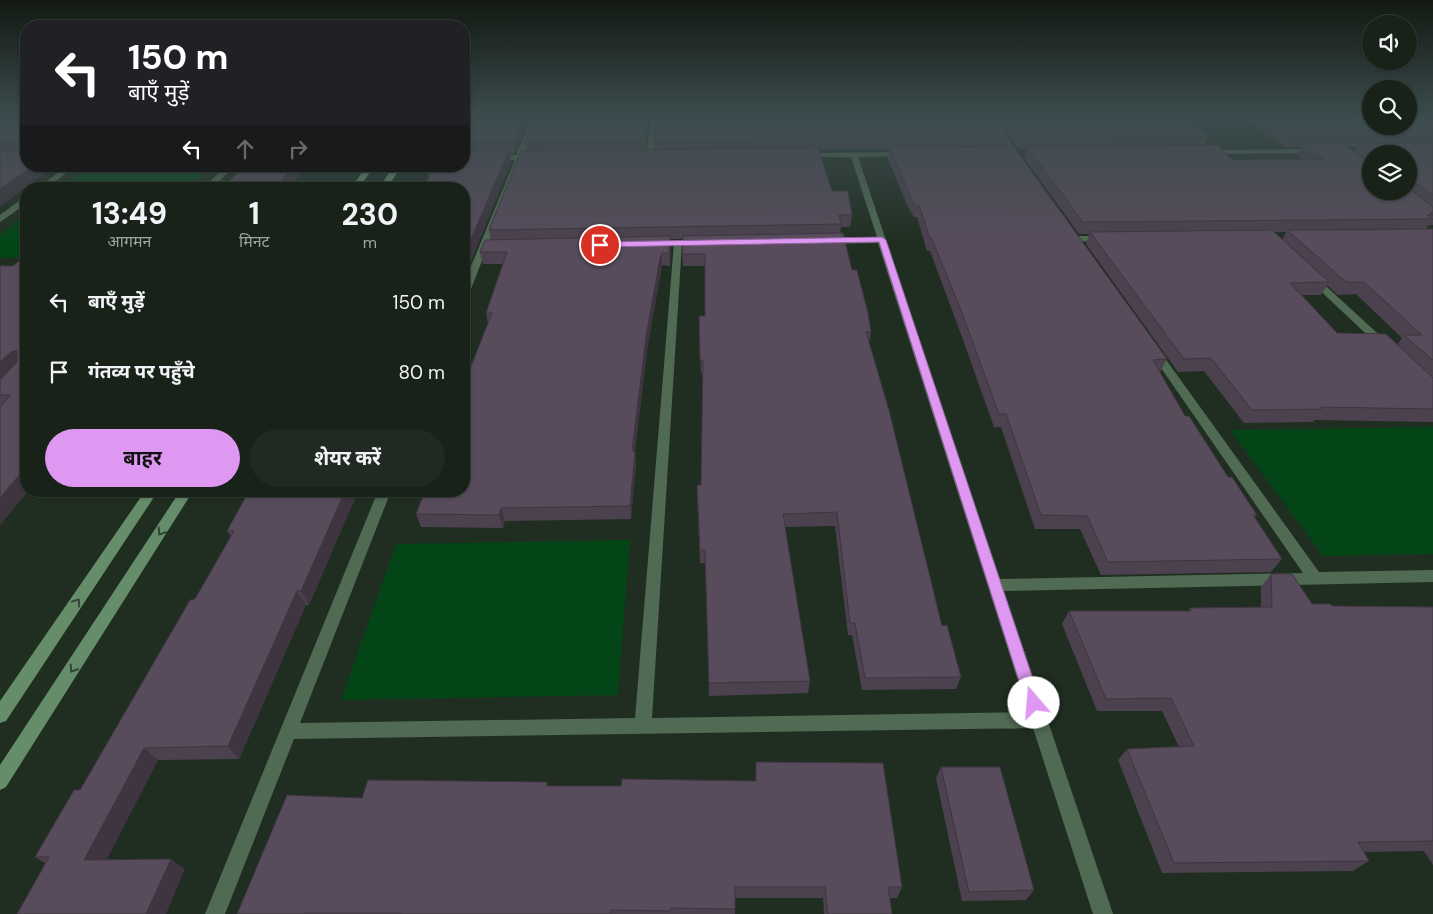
<!DOCTYPE html>
<html lang="hi">
<head>
<meta charset="utf-8">
<style>
	:root { --surface:#182219; --page:#212a22; --text:#f1f3f6; --muted:#9fa4a2; --line:#363f38; --accent:#de98f2 }
	body { margin:0; font-family:"DM Sans","Noto Sans Devanagari",sans-serif; background:var(--page); color:var(--text); height:100vh; display:flex; flex-direction:column; font-size:19px; white-space:nowrap }
	* { box-sizing:border-box; margin:0 }
	p { font-size:16px; color:var(--muted) }
	.icon { flex:none; width:28px; height:28px; fill:none; stroke:currentColor; stroke-width:2; stroke-linecap:round; stroke-linejoin:round }
	.map { position:relative; flex:1; overflow:hidden }
	.panel { position:absolute; left:20px; top:182px; width:450px; height:315px; display:flex; flex-direction:column; background:var(--surface); border-radius:20px; box-shadow:0 1px 4px #0004,0 0 0 1px var(--line) }
	.panel>* { flex:none }
	.hud { position:absolute; left:20px; top:20px; width:450px; height:152px; border-radius:20px; box-shadow:0 1px 4px #0004,0 0 0 1px var(--line); background:#202124; color:#fff; overflow:hidden }
	.tools { position:absolute; left:1362px; top:15px; display:grid; gap:10px }
	.tools a { display:grid; place-items:center; width:55px; height:55px; border-radius:50%; background:var(--surface); box-shadow:0 1px 4px #0004,0 0 0 1px var(--line); font-size:25px }
	.pin { position:absolute; display:grid; place-items:center; width:42px; height:42px; color:#fff; margin:-21px; border:2px solid #fff; border-radius:50%; box-shadow:0 1px 5px #0007 }
	.me { position:absolute; width:55px; margin:-28px; rotate:342deg; stroke-linejoin:round; filter:drop-shadow(0 0 4px #0008) }
	.turn { display:flex; align-items:center; gap:18px; height:105px; padding:0 25px; font-size:22px }
	.turn .icon { width:65px; height:65px; stroke-width:2.5 }
	.turn b { display:block; font-size:35px; line-height:42px }
	.lanes { display:flex; align-items:center; height:48px; padding:0 25px; background:#0003; justify-content:center; gap:25px; direction:ltr }
	.lanes .off { opacity:.35 }
	.eta { display:flex; justify-content:space-evenly; align-items:center; height:85px; text-align:center }
	.eta b { font-size:30px; font-weight:700; line-height:35px }
	.button { display:flex; gap:10px; margin-top:auto; padding:10px 25px }
	.button a { flex:1; height:58px; border-radius:30px; background:var(--accent); color:#111; font-size:20px; font-weight:700; line-height:58px; text-align:center }
	.button a+a { background:var(--page); color:var(--text) }
	ul { padding:0; list-style:none }
	li { display:flex; align-items:center; gap:15px; height:70px; padding:0 25px }
	li div { flex:1 }
	li b { display:block; font-size:19px }
	li em { font-style:normal }
	.map>svg:first-child { display:block }
	.green { fill:#034517 }
	.lines { fill:none; stroke-linecap:round; stroke-linejoin:round }
	.minor { fill:#506a53; fill-rule:evenodd }
	.secondary { fill:#658d6a; fill-rule:evenodd }
	.wall { fill:#4c414f; fill-rule:evenodd }
	.shaded-wall { fill:#3e3540 }
	.building { fill:#584c5c; stroke:#3e3540 }
	.oneway { stroke:#314633 }
	.route { fill:#de98f2; stroke:#90639d }
</style>
</head>
<body>
<div class="map">
<svg width="1433" height="914" viewBox="0 0 1433 914">
	<rect width="100%" height="100%" fill="#202e21"/>
	<!-- green -->
	<path class="green" d="M 88,166 L 212,166 L 189,189 L 59,189 Z
		M 26,214 L 26,257 L 0,258 L 0,235 Z
		M 1433,427 L 1433,554 L 1323,556 L 1230,430 Z
		M 630,540 L 618,695 L 341,700 L 396,544 Z"/>
	<g class="lines">
		<!-- minor -->
		<path class="minor" d="M 533,116 L 539,116 L 524,155 L 536,155 L 540,157 L 536,159 L 522,159 L 469,294 L 464,297 L 464,283 L 515,160 L 464,160 L 464,156 L 516,155 Z
			M 651,116 L 657,116 L 654,157 L 650,159 L 646,157 Z
			M 985,116 L 992,116 L 1023,160 L 1022,162 L 1016,162 Z
			M 1314,149 L 1317,149 L 1317,153 L 1209,154 L 1205,152 L 1209,150 Z
			M 904,152 L 907,152 L 907,156 L 858,157 L 1000,579 L 1303,573 L 1150,352 L 1155,349 L 1159,350 L 1319,572 L 1433,570 L 1433,582 L 1004,591 L 1113,914 L 1093,914 L 1033,728 L 294,739 L 225,914 L 205,914 L 378,491 L 391,491 L 300,723 L 635,718 L 674,243 L 678,240 L 682,243 L 652,718 L 1028,712 L 878,243 L 828,244 L 824,241 L 828,238 L 877,237 L 851,157 L 804,157 L 800,155 L 804,153 Z
			M 66,166 L 75,166 L 46,189 L 37,189 Z
			M 225,166 L 234,166 L 212,189 L 203,189 Z
			M 23,198 L 26,198 L 26,204 L 0,222 L 0,215 Z
			M 1075,236 L 1105,236 L 1109,239 L 1105,242 L 1072,241 L 1072,237 Z
			M 1313,276 L 1316,277 L 1388,343 L 1389,345 L 1388,347 L 1380,347 L 1310,281 L 1308,279 Z"/>
		<!-- secondary -->
		<path class="secondary" d="M 366,166 L 374,166 L 359,189 L 351,189 Z
			M 393,166 L 401,166 L 387,189 L 379,189 Z
			M 145,491 L 158,491 L 6,721 L 0,723 L 0,701 Z
			M 180,491 L 193,491 L 6,787 L 0,790 L 0,765 Z"/>
	</g>
	<!-- wall -->
	<path class="wall" d="M 0,116 L 26,116 L 26,166 L 54,166 L 0,206 Z
		M 532,116 L 515,153 L 510,153 L 511,162 L 470,264 L 464,264 L 464,189 L 429,178 L 428,173 L 464,166 L 464,120 Z
		M 535,116 L 649,116 L 646,150 L 656,150 L 655,141 L 657,116 L 1008,138 L 1006,147 L 1167,359 L 1160,372 L 1185,416 L 1228,477 L 1257,515 L 1255,517 L 1282,559 L 1271,572 L 1101,575 L 1080,529 L 1035,529 L 1001,427 L 994,427 L 958,326 L 930,251 L 927,251 L 917,217 L 914,217 L 908,207 L 888,159 L 889,149 L 818,149 L 832,191 L 852,215 L 850,227 L 841,227 L 840,234 L 871,332 L 869,343 L 942,626 L 961,677 L 956,689 L 862,690 L 852,635 L 848,635 L 835,526 L 785,527 L 810,681 L 808,693 L 709,696 L 705,563 L 700,563 L 697,498 L 701,485 L 703,373 L 701,373 L 699,316 L 705,316 L 705,266 L 683,266 L 682,254 L 683,239 L 671,239 L 671,248 L 670,266 L 662,265 L 661,271 L 647,350 L 635,451 L 636,464 L 631,519 L 505,521 L 503,528 L 421,527 L 416,514 L 464,491 L 488,323 L 486,313 L 503,264 L 483,264 L 480,252 L 491,240 L 489,230 L 526,151 L 525,142 Z
		M 994,116 L 1186,116 L 1208,136 L 1204,145 L 1235,160 L 1302,159 L 1297,155 L 1301,147 L 1285,147 L 1248,121 L 1250,116 L 1371,116 L 1433,120 L 1433,225 L 1429,225 L 1426,229 L 1433,229 L 1433,422 L 1315,420 L 1313,422 L 1244,423 L 1204,371 L 1178,372 L 1086,244 L 1089,234 L 1079,234 L 1024,158 L 1026,149 L 1018,149 ZM 1347,147 L 1357,147 L 1354,152 ZM 1371,154 L 1409,154 L 1409,191 L 1371,191 ZM 1274,232 L 1286,232 L 1282,240 ZM 1327,285 L 1338,295 L 1356,294 L 1402,338 L 1397,345 L 1337,333 L 1302,295 L 1321,295 Z
		M 0,266 L 13,266 L 26,491 L 28,491 L 0,525 Z
		M 249,491 L 358,491 L 309,605 L 306,605 L 239,759 L 158,760 L 106,860 L 185,869 L 45,863 L 35,857 L 80,790 L 195,599 L 231,536 L 227,531 Z
		M 1271,574 L 1312,604 L 1332,606 L 1433,607 L 1433,865 L 1424,851 L 1364,852 L 1369,861 L 1353,871 L 1162,873 L 1118,760 L 1127,749 L 1179,747 L 1162,711 L 1097,711 L 1062,624 L 1069,611 L 1188,611 L 1190,608 L 1261,607 L 1261,587 Z
		M 756,762 L 902,887 L 897,898 L 890,898 L 892,914 L 824,914 L 823,898 L 735,898 L 735,914 L 237,914 L 362,798 L 548,786 L 621,786 L 755,781 Z
		M 941,767 L 1034,890 L 1026,900 L 962,901 L 936,778 Z"/>
	<!-- shaded-wall -->
	<path class="shaded-wall" d="M 525,116 L 532,116 L 515,153 L 513,142 Z
		M 647,116 L 649,116 L 645,152 L 645,141 Z
		M 509,150 L 511,162 L 470,264 L 466,251 Z
		M 33,166 L 54,166 L 0,206 L 0,189 Z
		M 294,166 L 307,166 L 288,189 L 274,189 Z
		M 670,236 L 671,248 L 670,266 L 669,253 Z
		M 662,253 L 662,265 L 661,271 L 647,350 L 633,464 L 632,451 L 646,337 L 660,258 Z
		M 12,351 L 17,351 L 26,362 L 0,384 L 0,362 Z
		M 635,451 L 636,464 L 631,519 L 630,506 Z
		M 26,467 L 26,491 L 28,491 L 0,525 L 0,498 Z
		M 345,491 L 358,491 L 309,605 L 301,591 Z
		M 501,508 L 505,521 L 503,528 L 499,515 Z
		M 297,591 L 306,605 L 239,759 L 228,746 Z
		M 144,748 L 158,760 L 101,871 L 84,860 Z
		M 171,859 L 185,869 L 166,914 L 146,914 Z"/>
	<!-- building -->
	<path class="building" d="M 0,116 L 26,116 L 26,166 L 33,166 L 0,189 L 0,151 L 19,151 L 21,145 L 19,143 L 0,143 Z
		M 467,116 L 525,116 L 513,142 L 464,143 L 464,120 Z
		M 535,116 L 647,116 L 645,141 L 525,142 Z
		M 657,116 L 993,116 L 1008,138 L 814,137 L 815,139 L 655,141 Z
		M 1005,116 L 1186,116 L 1208,136 L 1021,138 Z
		M 1260,116 L 1371,116 L 1371,126 L 1409,126 L 1409,116 L 1426,116 L 1433,120 L 1433,136 L 1290,137 Z
		M 1433,143 L 1433,195 L 1409,178 L 1409,154 L 1372,154 L 1359,144 Z
		M 1302,144 L 1342,144 L 1371,163 L 1371,191 L 1409,191 L 1409,189 L 1433,207 L 1433,213 L 1430,213 L 1433,215 L 1427,215 L 1433,219 L 1083,222 L 1027,147 L 1217,145 L 1230,158 L 1235,160 L 1324,159 Z
		M 1014,147 L 1167,359 L 1153,360 L 1185,416 L 1189,416 L 1228,477 L 1232,477 L 1257,515 L 1253,515 L 1282,559 L 1108,562 L 1087,516 L 1041,515 L 1006,414 L 999,414 L 962,313 L 932,239 L 930,239 L 919,205 L 916,206 L 910,196 L 890,148 Z
		M 818,148 L 832,191 L 848,191 L 852,215 L 839,215 L 841,224 L 489,230 L 521,151 Z
		M 464,150 L 509,150 L 466,251 L 464,251 L 464,189 L 423,189 L 431,173 L 428,173 L 431,166 L 464,166 Z
		M 243,166 L 294,166 L 274,189 L 222,189 Z
		M 1433,229 L 1433,360 L 1404,335 L 1422,335 L 1364,282 L 1346,282 L 1287,230 Z
		M 1272,230 L 1329,282 L 1290,283 L 1337,333 L 1386,334 L 1433,378 L 1433,409 L 1320,407 L 1322,409 L 1252,410 L 1211,358 L 1184,359 L 1090,232 Z
		M 843,233 L 852,270 L 857,270 L 868,313 L 871,332 L 866,332 L 889,410 L 942,626 L 947,625 L 961,677 L 865,678 L 855,623 L 850,623 L 837,512 L 783,514 L 810,681 L 709,683 L 705,550 L 700,550 L 697,485 L 701,485 L 703,360 L 700,360 L 699,316 L 705,316 L 705,254 L 682,254 L 683,236 Z
		M 670,236 L 669,253 L 662,253 L 660,258 L 646,337 L 632,451 L 635,451 L 630,506 L 501,508 L 499,515 L 416,514 L 425,491 L 464,491 L 464,384 L 492,313 L 486,313 L 507,252 L 480,252 L 485,240 Z
		M 26,255 L 26,467 L 0,498 L 0,407 L 11,395 L 0,395 L 0,380 L 17,362 L 17,351 L 12,351 L 0,362 L 0,266 L 13,266 Z
		M 249,491 L 345,491 L 301,591 L 297,591 L 228,746 L 144,748 L 84,860 L 171,859 L 146,914 L 17,914 L 49,857 L 35,857 L 74,790 L 80,790 L 190,600 L 195,599 L 234,531 L 227,531 Z
		M 1271,574 L 1292,574 L 1312,604 L 1330,604 L 1332,606 L 1433,607 L 1433,841 L 1358,842 L 1369,861 L 1174,863 L 1127,749 L 1194,746 L 1171,698 L 1106,699 L 1069,611 L 1191,611 L 1190,608 L 1272,607 Z
		M 756,762 L 883,763 L 902,887 L 888,887 L 892,914 L 828,914 L 825,887 L 735,887 L 735,909 L 671,908 L 671,911 L 611,910 L 611,914 L 400,914 L 400,913 L 305,913 L 304,914 L 237,914 L 287,795 L 362,798 L 368,780 L 547,782 L 547,786 L 621,786 L 622,779 L 756,781 Z
		M 941,767 L 1000,767 L 1034,890 L 969,892 Z"/>
	<!-- one-way arrows -->
	<defs><path id="oneway-chevron" d="M-2-3.5L2.5 0L-2 3.5" fill="none" stroke-width="1.6" stroke-linecap="round" stroke-linejoin="round" transform="scale(1.25)"/></defs>
	<g class="oneway">
		<use href="#oneway-chevron" transform="translate(161 532) rotate(123)"/>
		<use href="#oneway-chevron" transform="translate(77 602) rotate(-56)"/>
		<use href="#oneway-chevron" transform="translate(73 669) rotate(123)"/>
	</g>
	<!-- sky -->
	<linearGradient id="sky" x2="0" y2="1"><stop stop-color="#121912"/><stop offset="0.48" stop-color="#3c4c4e"/><stop offset="1" stop-color="#3c4c4e" stop-opacity="0"/></linearGradient>
	<rect width="1433" height="244" fill="url(#sky)"/>
	<!-- route -->
	<path class="route" d="M 882,237 L 886,240 L 1041,703 L 1039,708 L 1034,710 L 1028,708 L 1026,703 L 879,242 L 600,247 L 596,245 L 600,242 Z"/>
</svg>
<div class="tools">
<a><svg class="icon" aria-label="sound" viewBox="0 0 24 24"><path d="M4 9h4l5-4v14l-5-4H4zM17 9q2 3 0 6"/></svg></a>
<a><svg class="icon" aria-label="search" viewBox="0 0 24 24"><circle cx="10" cy="10" r="6"/><path d="M15 15l6 6"/></svg></a>
<a><svg class="icon" aria-label="layers" viewBox="0 0 24 24"><path d="M12 4l9 5-9 5-9-5zM3 14l9 5 9-5"/></svg></a>
</div>
<div class="pin" style="left:600px;top:245px;background:#d93025"><svg class="icon" aria-label="arrive" viewBox="0 0 24 24"><path d="M6 21V4h12l-3 4 3 4H6"/></svg></div>
<svg class="me" style="left:1034px;top:703px" viewBox="-20 -20 40 40"><circle r="19" fill="#fff"/><path d="M0-13L10 11 0 6-10 11z" fill="#de98f2"/></svg>
<div class="hud">
<div class="turn"><svg class="icon" aria-label="left" viewBox="0 0 24 24"><path d="M17 20v-9H6M10 6l-5 5 5 5"/></svg><div><b>150 m</b>बाएँ मुड़ें</div></div>
<div class="lanes"><svg class="icon" aria-label="left" viewBox="0 0 24 24"><path d="M17 20v-9H6M10 6l-5 5 5 5"/></svg><svg class="icon off" aria-label="ahead" viewBox="0 0 24 24"><path d="M12 20V5M6 11l6-6 6 6"/></svg><svg class="icon off" aria-label="right" viewBox="0 0 24 24"><path d="M7 20v-9h11M14 6l5 5-5 5"/></svg></div>
</div>
<section class="panel">
<div class="eta">
<div><b>13:49</b><p>आगमन</p></div>
<div><b>1</b><p>मिनट</p></div>
<div><b>230</b><p>m</p></div>
</div>
<ul>
<li><svg class="icon" aria-label="left" viewBox="0 0 24 24"><path d="M17 20v-9H6M10 6l-5 5 5 5"/></svg><div><b>बाएँ मुड़ें</b></div><em>150 m</em></li>
<li><svg class="icon" aria-label="arrive" viewBox="0 0 24 24"><path d="M6 21V4h12l-3 4 3 4H6"/></svg><div><b>गंतव्य पर पहुँचे</b></div><em>80 m</em></li>
</ul>
<div class="button"><a>बाहर</a><a>शेयर करें</a></div>
</section>
</div>
</body>
</html>
